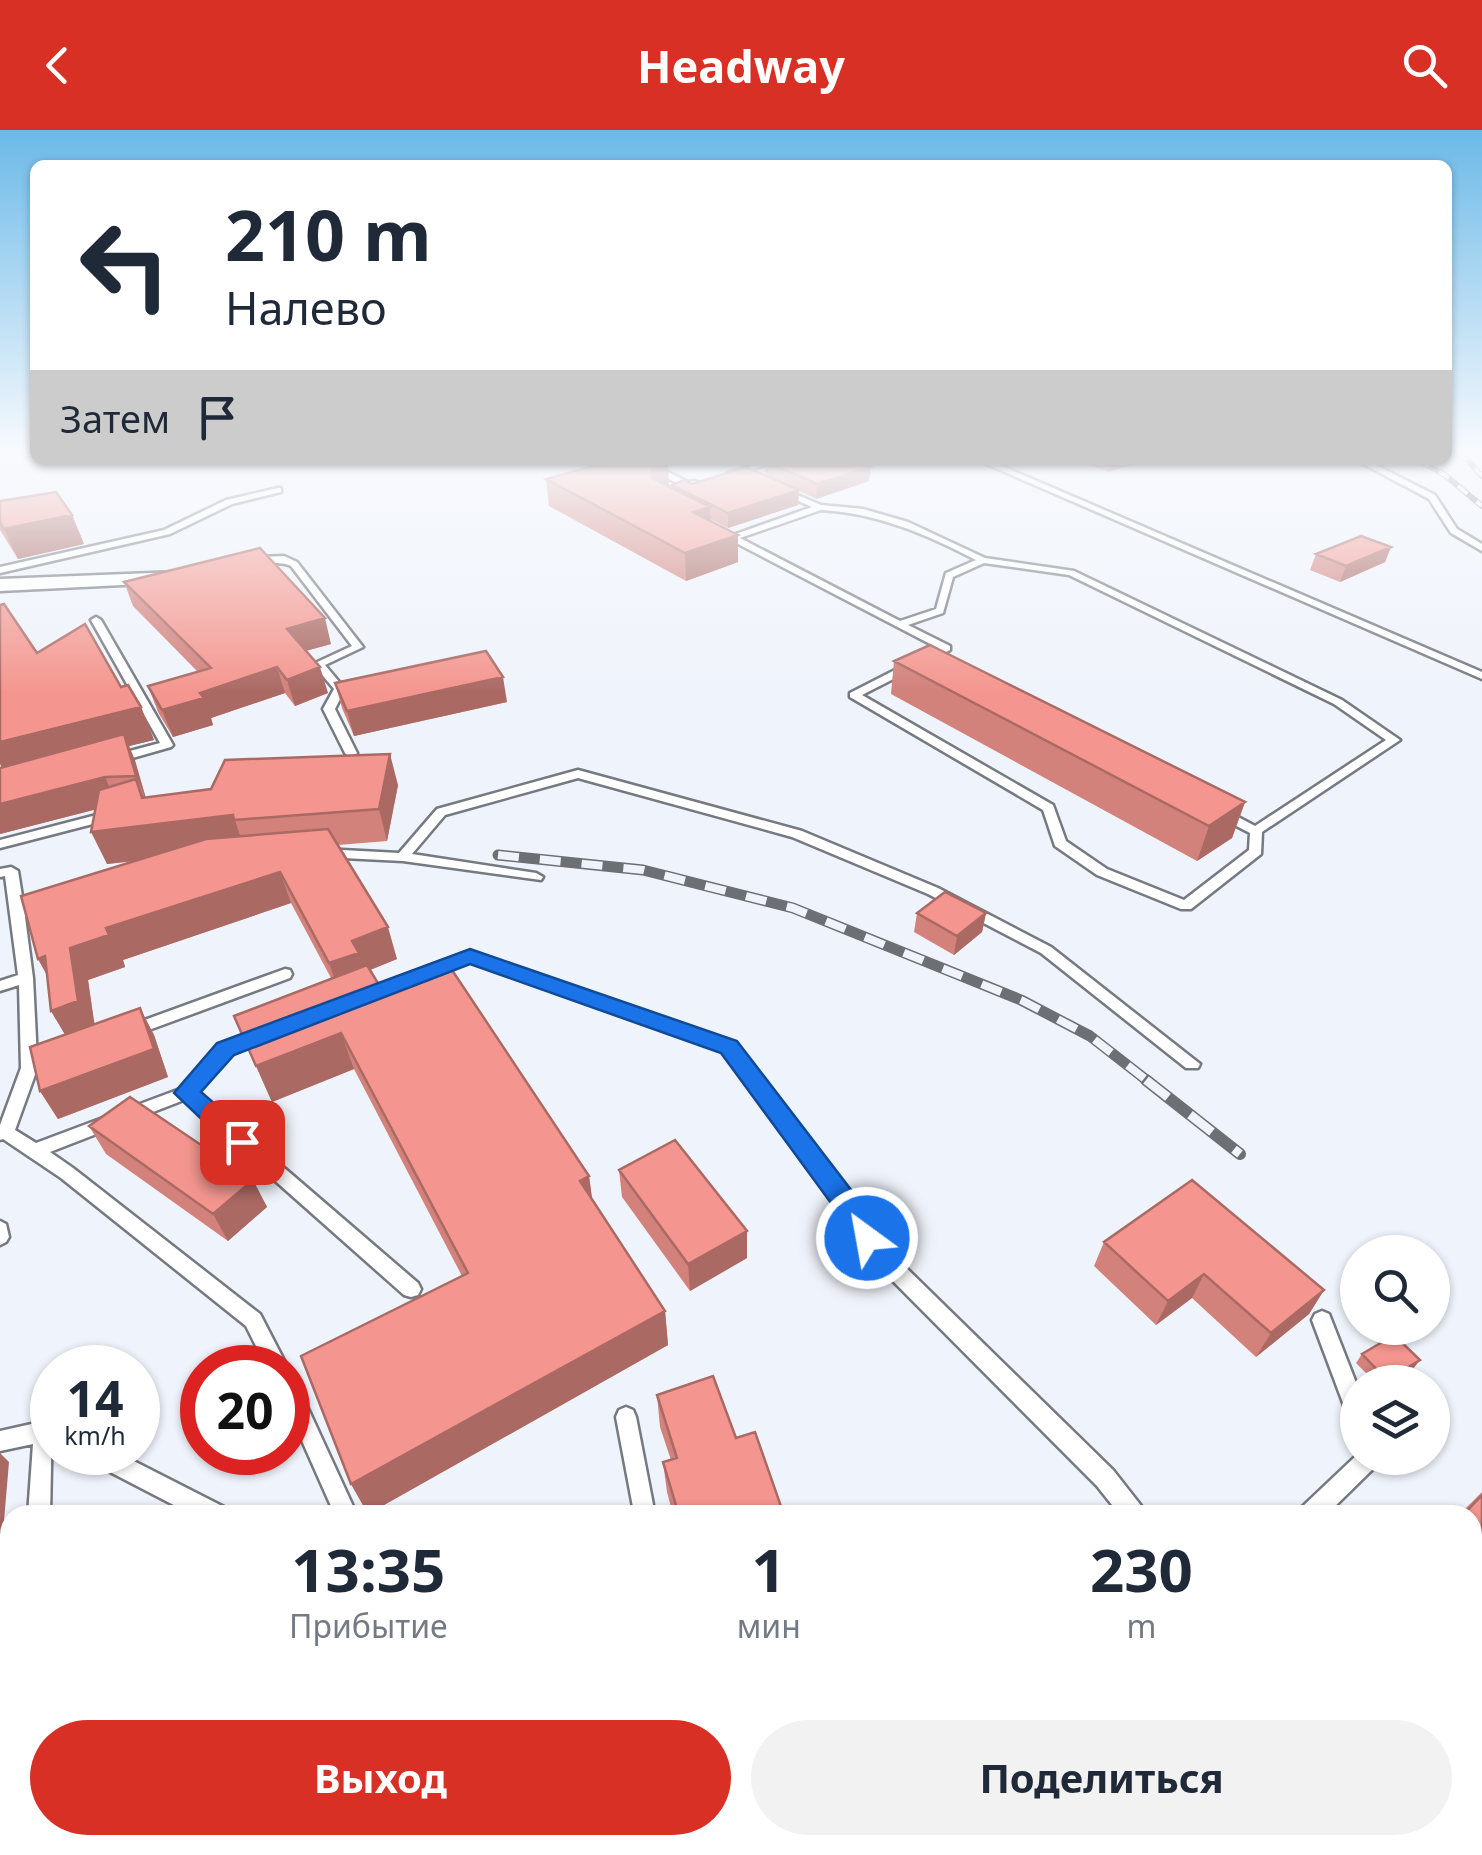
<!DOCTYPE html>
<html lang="ru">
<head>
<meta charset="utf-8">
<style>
	:root { --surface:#fff; --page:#f2f2f3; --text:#1f2937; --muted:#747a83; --accent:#d93025 }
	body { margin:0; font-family:"Noto Sans",sans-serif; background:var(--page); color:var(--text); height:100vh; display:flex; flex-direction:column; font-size:38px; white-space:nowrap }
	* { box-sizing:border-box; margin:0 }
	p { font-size:32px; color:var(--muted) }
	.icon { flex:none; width:55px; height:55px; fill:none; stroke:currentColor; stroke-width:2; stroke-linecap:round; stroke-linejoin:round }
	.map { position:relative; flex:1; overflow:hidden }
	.panel { position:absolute; left:0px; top:1375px; width:1482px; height:350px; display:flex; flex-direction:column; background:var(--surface); border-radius:30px 30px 0 0; box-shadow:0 2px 8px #0004 }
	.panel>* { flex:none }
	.top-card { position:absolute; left:30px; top:30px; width:1422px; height:305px; border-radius:15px; box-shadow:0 2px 8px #0004; background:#fff; color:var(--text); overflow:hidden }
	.buttons { position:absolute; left:1340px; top:1105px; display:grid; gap:20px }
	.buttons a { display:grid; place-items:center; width:110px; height:110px; border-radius:50%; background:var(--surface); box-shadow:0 2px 8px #0004; font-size:50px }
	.speed { position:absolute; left:30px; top:1215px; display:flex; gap:20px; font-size:50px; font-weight:700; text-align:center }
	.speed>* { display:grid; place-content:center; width:130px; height:130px; border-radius:50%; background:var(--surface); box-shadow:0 2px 8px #0004; line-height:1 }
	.speed small { font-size:25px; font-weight:400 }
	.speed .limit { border:15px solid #d22; background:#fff; color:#111 }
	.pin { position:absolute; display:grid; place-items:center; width:85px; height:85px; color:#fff; margin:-42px; border-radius:20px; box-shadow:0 5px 15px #0006 }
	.me { position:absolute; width:110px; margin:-55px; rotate:328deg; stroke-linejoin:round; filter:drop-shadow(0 0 8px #0008) }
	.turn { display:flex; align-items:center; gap:35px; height:210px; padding:0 30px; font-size:45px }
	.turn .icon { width:130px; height:130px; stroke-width:2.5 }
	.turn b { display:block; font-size:70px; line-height:85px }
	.then { display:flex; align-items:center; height:95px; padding:0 30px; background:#0003; gap:20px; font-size:38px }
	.eta { display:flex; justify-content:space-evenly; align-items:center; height:170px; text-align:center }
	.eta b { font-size:60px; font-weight:700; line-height:70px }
	.cta { display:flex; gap:20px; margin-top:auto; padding:20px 30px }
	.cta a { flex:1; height:115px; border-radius:60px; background:var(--accent); color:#fff; font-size:40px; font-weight:700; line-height:115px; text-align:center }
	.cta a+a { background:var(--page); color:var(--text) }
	header { display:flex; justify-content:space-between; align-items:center; height:130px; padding:0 30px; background:var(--accent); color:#fff; font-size:45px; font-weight:700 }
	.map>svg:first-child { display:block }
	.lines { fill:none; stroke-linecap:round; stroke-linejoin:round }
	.lane-casing { stroke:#757980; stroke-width:5 }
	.street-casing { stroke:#757980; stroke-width:5 }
	.lane { fill:#fff; fill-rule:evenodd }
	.street { fill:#fff; fill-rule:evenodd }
	.rail-far2-casing { stroke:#6c6f73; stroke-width:6 }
	.rail-far1-casing { stroke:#6c6f73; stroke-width:11 }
	.rail-casing { stroke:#6c6f73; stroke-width:12 }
	.rail-far2 { stroke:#eff3fb; stroke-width:4; stroke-dasharray:12; stroke-linecap:butt }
	.rail-far1 { stroke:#eff3fb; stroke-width:8; stroke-dasharray:21; stroke-linecap:butt }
	.rail { stroke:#eff3fb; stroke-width:9; stroke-dasharray:28; stroke-linecap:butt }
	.wall { fill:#d2817b }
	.shaded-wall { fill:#ab6964 }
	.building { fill:#f4968f; stroke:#ab6964; stroke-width:2.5 }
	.route { fill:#1a73e8; stroke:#114b97; stroke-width:2.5 }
</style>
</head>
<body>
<header><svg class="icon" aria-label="back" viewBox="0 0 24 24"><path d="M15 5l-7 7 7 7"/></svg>Headway<svg class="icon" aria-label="search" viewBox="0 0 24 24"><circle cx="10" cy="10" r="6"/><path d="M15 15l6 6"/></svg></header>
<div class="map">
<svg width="1482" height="1725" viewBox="0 0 1482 1725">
	<rect width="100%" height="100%" fill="#eff3fb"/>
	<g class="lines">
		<defs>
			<path id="lane" d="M 634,330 L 644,330 L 688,352 L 695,351 L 699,353 L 684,357 Z
				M 771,330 L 784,330 L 732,345 L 728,343 Z
				M 977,330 L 988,330 L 1482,542 L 1482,549 Z
				M 1356,330 L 1366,330 L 1435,365 L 1457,399 L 1482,414 L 1482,421 L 1451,403 L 1429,369 Z
				M 278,358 L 281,358 L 281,362 L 232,374 L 170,404 L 0,443 L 0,437 L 164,400 L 226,370 Z
				M 781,358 L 821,375 L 863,379 L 908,392 L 985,428 L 1074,441 L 1342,570 L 1400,610 L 1262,702 L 1261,724 L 1191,779 L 1181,779 L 1097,745 L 1055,716 L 1043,680 L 850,567 L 850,563 L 938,518 L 719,404 L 718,402 L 722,399 L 733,405 L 812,377 L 778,362 L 777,360 ZM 821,380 C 877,383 926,404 976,430 L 946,443 L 936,479 L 900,491 L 740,408 ZM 984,433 L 1069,445 L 1334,574 L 1386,610 L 1255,696 L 1223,679 L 1215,679 L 1215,685 L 1250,703 L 1249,720 L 1184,770 L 1107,739 L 1066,711 L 1053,675 L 862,565 L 950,520 L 950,516 L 908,495 L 943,483 L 953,447 Z
				M 284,426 L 297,432 L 363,517 L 325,535 L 345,559 L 335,579 L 357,623 L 355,625 L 347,625 L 345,623 L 323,579 L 334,559 L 313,534 L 352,516 L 291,436 C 279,430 264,436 253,430 L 258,427 Z
				M 96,487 L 101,490 L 173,615 L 171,617 L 115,633 L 109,629 L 111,626 L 160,613 L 91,490 Z
				M 578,640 L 802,701 L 938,758 L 1051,817 L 1200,934 L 1198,938 L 1186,938 L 1041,823 L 928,764 L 792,707 L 578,648 L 445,685 L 412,724 L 536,743 L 543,747 L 541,750 L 403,731 L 323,727 L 316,723 L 323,719 L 399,723 L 437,679 Z
				M 112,681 L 118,685 L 116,688 L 0,718 L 0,710 Z
				M 11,737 L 18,741 L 24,779 L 42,774 L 49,778 L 47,781 L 25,787 L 33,848 L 37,929 L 51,924 L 57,926 L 59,930 L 57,934 L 36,942 L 15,1000 L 36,1013 L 180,959 L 219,915 L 263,899 L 269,901 L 271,905 L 269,909 L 231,923 L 196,962 L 418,1153 L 421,1159 L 418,1165 L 411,1167 L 404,1165 L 184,970 L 50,1022 L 73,1038 L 260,1184 L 288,1238 L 267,1238 L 246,1196 L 61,1048 L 3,1009 L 0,1010 L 0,995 L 21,938 L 19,855 L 0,861 L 0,851 L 18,845 L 5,746 L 0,747 L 0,739 Z
				M 469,821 L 735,913 L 893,1125 L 1113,1340 L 1142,1377 L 1145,1385 L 1120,1385 L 1097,1356 L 879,1137 L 723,921 L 469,831 L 369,870 L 359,870 L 356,866 L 359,862 Z
				M 285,839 L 290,840 L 292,844 L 290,848 L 138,904 L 133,906 L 125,900 L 128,896 Z
				M 0,1091 L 6,1094 L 9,1107 L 6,1112 L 0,1115 Z
				M 1322,1181 L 1329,1184 L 1358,1258 L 1358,1296 L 1351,1293 L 1348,1286 L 1312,1190 L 1315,1184 Z
				M 288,1247 L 295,1250 L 357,1385 L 335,1385 L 288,1279 Z
				M 626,1277 L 633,1280 L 636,1287 L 655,1385 L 629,1385 L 633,1377 L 616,1287 L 619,1280 Z
				M 44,1288 L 52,1291 L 50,1385 L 28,1385 L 33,1314 L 0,1321 L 0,1301 L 36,1293 Z
				M 83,1322 L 116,1322 L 224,1377 L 227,1385 L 193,1385 L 85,1329 Z
				M 1358,1324 L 1358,1328 L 1380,1328 L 1377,1335 L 1326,1385 L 1299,1385 L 1302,1377 Z
				M 10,1705 L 10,1715 L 31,1715 L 30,1725 L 4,1725 L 5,1715 Z"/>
			<path id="street" d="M 177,442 L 186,448 L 184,452 L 0,461 L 0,449 Z
				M 1251,1715 L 1305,1715 L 1306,1725 L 1252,1725 Z"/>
		</defs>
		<!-- lane casing -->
		<use href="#lane" class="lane-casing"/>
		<!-- street casing -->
		<use href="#street" class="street-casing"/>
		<!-- lane -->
		<use href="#lane" class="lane"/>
		<!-- street -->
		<use href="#street" class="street"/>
		<defs>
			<path id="rail-far2" d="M 1459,321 L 1482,346
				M 1418,330 L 1445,345 L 1482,376"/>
			<path id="rail-far1" d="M 498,725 L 643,740 L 793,778 L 1021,870 L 1090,906 L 1149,952"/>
			<path id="rail" d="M 1146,950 L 1240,1024"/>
		</defs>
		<!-- rail-far2 casing -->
		<use href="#rail-far2" class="rail-far2-casing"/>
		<!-- rail-far1 casing -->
		<use href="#rail-far1" class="rail-far1-casing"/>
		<!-- rail casing -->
		<use href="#rail" class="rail-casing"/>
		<!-- rail-far2 -->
		<use href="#rail-far2" class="rail-far2"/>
		<!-- rail-far1 -->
		<use href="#rail-far1" class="rail-far1"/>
		<!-- rail -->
		<use href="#rail" class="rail"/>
	</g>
	<!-- wall -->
	<path class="wall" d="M 1079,330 L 1148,330 L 1108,342 Z
		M 765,331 L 869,351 L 816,369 L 799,361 L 798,375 L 728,398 L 710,389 L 738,432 L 686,451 L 549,376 L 546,349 L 669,356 L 672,358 L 672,355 L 765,345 Z
		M 0,371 L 72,385 L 84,414 L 18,429 L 0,400 Z
		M 1391,417 L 1385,432 L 1340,452 L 1310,440 L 1316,424 Z
		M 124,452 L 331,514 L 306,521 L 328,563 L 295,576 L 285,563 L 211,588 L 213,595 L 173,607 L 158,582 L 148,556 L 198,542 L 133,476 Z
		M 37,523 L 121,557 L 141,577 L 154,610 L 129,616 L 146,668 L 398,655 L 387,711 L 338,715 L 397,829 L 370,840 L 385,865 L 589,1046 L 592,1070 L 665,1181 L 668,1215 L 368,1384 L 351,1354 L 462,1146 L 354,939 L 272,972 L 234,886 L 331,848 L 291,773 L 123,830 L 125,837 L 88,850 L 94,894 L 140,878 L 154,905 L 168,947 L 58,989 L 40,961 L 65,904 L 51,881 L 47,845 L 38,829 L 137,731 L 107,734 L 96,679 L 0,704 L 2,637 Z
		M 894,531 L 1245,672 L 1232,708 L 1197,731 L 891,564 Z
		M 335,553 L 507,572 L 354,606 L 342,578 Z
		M 917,783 L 986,783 L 982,802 L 954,825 L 914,802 Z
		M 89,996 L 253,1050 L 267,1077 L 228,1111 L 106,1024 Z
		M 619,1040 L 747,1128 L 690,1161 L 622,1067 Z
		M 1104,1112 L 1324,1160 L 1309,1184 L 1256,1227 L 1192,1168 L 1156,1195 L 1094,1136 Z
		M 1362,1224 L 1413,1239 L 1390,1252 L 1375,1252 L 1356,1233 Z
		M 657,1265 L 736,1308 L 784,1385 L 673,1385 L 667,1362 L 663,1332 L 671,1330 L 660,1297 Z
		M 1482,1362 L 1482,1564 L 1472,1385 L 1459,1385 Z
		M 882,1715 L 1024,1715 L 1030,1725 L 888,1725 Z"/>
	<!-- shaded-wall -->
	<path class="shaded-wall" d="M 668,330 L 669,356 L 653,364 L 652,338 Z
		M 1110,330 L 1148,330 L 1108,342 Z
		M 871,337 L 869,351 L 816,369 L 817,354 Z
		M 799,360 L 798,375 L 728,398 L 728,383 Z
		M 710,377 L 711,404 L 693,382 Z
		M 72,385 L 84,414 L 18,429 L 4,399 Z
		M 738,405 L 738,432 L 686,451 L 685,423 Z
		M 1391,417 L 1385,432 L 1340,452 L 1346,436 Z
		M 325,488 L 331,514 L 294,524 L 287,499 Z
		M 277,537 L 285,563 L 211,588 L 213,595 L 173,607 L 162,580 L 200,563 Z
		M 320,537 L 328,563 L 295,576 L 287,550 Z
		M 503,547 L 507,572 L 354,606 L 347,581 Z
		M 141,577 L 154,610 L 129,616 L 135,630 L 147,672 L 136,646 L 7,648 L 0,634 L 0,612 Z
		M 390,624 L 398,655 L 387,711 L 379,679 Z
		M 105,647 L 117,674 L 0,704 L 0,674 Z
		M 136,649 L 150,681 L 233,685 L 244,717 L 107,734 L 91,702 L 142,668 Z
		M 1245,672 L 1232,708 L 1197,731 L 1209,696 Z
		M 280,742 L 291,773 L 123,830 L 125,837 L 88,850 L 96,904 L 70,913 L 51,881 L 70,818 L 106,798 Z
		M 986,783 L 982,802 L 954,825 L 957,806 Z
		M 388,797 L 397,829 L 365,842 L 340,865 L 329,833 L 352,811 Z
		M 45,826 L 56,861 L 38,829 Z
		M 140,878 L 154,905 L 168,947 L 58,989 L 40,961 Z
		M 341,903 L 354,939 L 272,972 L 256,936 Z
		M 589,1046 L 594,1082 L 580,1051 Z
		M 253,1050 L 267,1077 L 228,1111 L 213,1084 Z
		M 747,1101 L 747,1128 L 690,1161 L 688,1134 Z
		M 1204,1144 L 1192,1168 L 1156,1195 L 1168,1171 Z
		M 1324,1160 L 1309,1184 L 1256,1227 L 1271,1203 Z
		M 665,1181 L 668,1215 L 368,1384 L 351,1354 Z
		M 1420,1230 L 1413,1239 L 1390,1252 L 1385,1252 Z
		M 0,1323 L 9,1332 L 0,1438 Z
		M 120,1715 L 200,1715 L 173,1725 L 93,1725 Z"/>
	<!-- building -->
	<path class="building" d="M 615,330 L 668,330 L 652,338 L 652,348 L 710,377 L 693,382 L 738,405 L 685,423 L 546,349 Z
		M 768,330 L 854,330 L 871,337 L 817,354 L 765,331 Z
		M 746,337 L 799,360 L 728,383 L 672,355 L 684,350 L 692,354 Z
		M 56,362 L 72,385 L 4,399 L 0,392 L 0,371 Z
		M 1361,406 L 1391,417 L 1346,436 L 1316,424 Z
		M 260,418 L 325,488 L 287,499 L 320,537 L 287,550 L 277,537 L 200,563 L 204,568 L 162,580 L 148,556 L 211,538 L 124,452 Z
		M 4,474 L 37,523 L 85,494 L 121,557 L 128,555 L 141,577 L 0,612 L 0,475 Z
		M 930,515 L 1245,672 L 1209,696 L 894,531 Z
		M 486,521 L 503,547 L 347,581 L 335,553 Z
		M 124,604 L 136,646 L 105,647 L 0,674 L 0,638 Z
		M 390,624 L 379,679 L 234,690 L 233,685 L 91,702 L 99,660 L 136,649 L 142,668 L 211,659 L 225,630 Z
		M 328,699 L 388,797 L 352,811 L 359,823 L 329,833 L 280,742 L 106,798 L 109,805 L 70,818 L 78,871 L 51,881 L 45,826 L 38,829 L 21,766 L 206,709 Z
		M 945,762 L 986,783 L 957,806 L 917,783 Z
		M 367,835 L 385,865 L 452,840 L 589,1046 L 580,1051 L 665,1181 L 351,1354 L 301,1226 L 468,1143 L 341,903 L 256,936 L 234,886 Z
		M 140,878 L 154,919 L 40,961 L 30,917 Z
		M 130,967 L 253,1050 L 213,1084 L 89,996 Z
		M 675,1010 L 747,1101 L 688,1134 L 619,1040 Z
		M 1192,1050 L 1324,1160 L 1271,1203 L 1204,1144 L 1168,1171 L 1104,1112 Z
		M 1394,1205 L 1420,1230 L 1387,1250 L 1362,1224 Z
		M 713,1246 L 736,1308 L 755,1302 L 784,1385 L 679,1385 L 663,1332 L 677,1328 L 657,1265 Z
		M 1482,1365 L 1482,1564 L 1472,1575 L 1472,1385 L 1463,1385 Z
		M 59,1715 L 120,1715 L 93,1725 L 58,1725 Z
		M 378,1715 L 416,1715 L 420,1725 L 357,1725 Z
		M 890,1715 L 1024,1715 L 1030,1725 L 897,1725 Z
		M 1129,1717 L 1135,1725 L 1122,1725 Z"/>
	<!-- sky -->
	<linearGradient id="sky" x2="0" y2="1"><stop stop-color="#6bb9e8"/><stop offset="0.57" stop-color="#f8fafd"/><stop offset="1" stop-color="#f8fafd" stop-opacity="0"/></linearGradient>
	<rect width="1482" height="562" fill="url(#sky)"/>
	<!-- route -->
	<path class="route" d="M 470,819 L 737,911 L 868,1082 L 881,1108 L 877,1117 L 857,1117 L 848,1096 L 721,923 L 470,834 L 234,925 L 201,962 L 251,1005 L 255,1012 L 251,1019 L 233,1019 L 174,963 L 217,913 Z"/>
</svg>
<div class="buttons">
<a><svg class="icon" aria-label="search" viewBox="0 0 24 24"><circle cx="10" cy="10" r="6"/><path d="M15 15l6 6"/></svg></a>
<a><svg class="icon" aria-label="layers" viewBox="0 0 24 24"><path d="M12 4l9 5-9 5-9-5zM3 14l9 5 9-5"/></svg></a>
</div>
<div class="speed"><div>14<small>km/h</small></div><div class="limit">20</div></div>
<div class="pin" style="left:242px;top:1012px;background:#d93025"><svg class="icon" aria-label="arrive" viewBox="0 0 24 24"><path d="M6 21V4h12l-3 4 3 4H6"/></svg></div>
<svg class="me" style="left:867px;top:1108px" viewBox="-20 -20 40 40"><circle r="17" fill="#1a73e8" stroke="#fff" stroke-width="3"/><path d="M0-11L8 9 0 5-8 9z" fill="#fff"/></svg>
<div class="top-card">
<div class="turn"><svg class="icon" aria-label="left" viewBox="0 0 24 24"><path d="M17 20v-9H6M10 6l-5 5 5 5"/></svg><div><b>210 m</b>Налево</div></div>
<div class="then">Затем<svg class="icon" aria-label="arrive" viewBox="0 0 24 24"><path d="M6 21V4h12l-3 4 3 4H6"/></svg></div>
</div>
<section class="panel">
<div class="eta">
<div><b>13:35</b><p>Прибытие</p></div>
<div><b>1</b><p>мин</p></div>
<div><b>230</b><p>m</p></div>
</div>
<div class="cta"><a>Выход</a><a>Поделиться</a></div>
</section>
</div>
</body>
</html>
